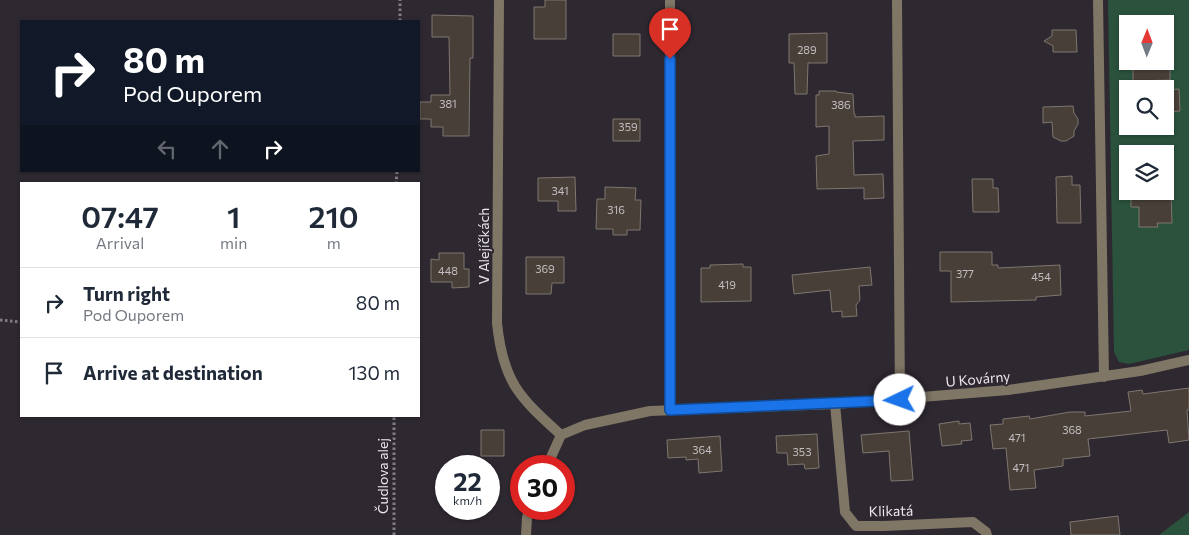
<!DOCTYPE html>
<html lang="en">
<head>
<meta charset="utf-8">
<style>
	:root { --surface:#fff; --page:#f2f2f3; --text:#1f2937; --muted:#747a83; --line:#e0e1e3 }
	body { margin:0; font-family:Commissioner,sans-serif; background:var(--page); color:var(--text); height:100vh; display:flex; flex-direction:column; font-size:19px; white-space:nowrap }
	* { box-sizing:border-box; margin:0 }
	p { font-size:16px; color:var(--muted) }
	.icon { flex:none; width:28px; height:28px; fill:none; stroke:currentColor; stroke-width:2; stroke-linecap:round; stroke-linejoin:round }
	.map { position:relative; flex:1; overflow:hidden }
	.side { position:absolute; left:20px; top:182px; width:400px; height:235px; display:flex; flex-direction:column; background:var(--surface); border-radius:0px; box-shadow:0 1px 4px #0004 }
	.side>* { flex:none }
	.hud { position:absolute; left:20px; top:20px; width:400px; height:152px; border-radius:0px; box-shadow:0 1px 4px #0004; background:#111827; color:#fff; overflow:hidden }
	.needle { width:32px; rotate:1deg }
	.controls { position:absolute; left:1119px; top:15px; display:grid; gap:10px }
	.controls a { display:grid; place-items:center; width:55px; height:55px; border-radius:0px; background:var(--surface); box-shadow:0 1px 4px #0004; font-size:25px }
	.speed { position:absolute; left:435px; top:455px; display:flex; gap:10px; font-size:25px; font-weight:700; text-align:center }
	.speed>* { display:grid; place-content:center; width:65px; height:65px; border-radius:50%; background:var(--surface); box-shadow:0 1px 4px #0004; line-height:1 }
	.speed small { font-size:12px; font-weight:400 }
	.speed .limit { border:8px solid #d22; background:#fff; color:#111 }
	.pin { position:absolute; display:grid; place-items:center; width:42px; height:42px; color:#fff; margin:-51px -21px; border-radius:50% 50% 50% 0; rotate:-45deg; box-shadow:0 0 5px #0007 }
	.pin .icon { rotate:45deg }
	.me { position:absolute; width:55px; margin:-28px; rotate:267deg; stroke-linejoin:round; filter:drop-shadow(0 0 4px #0008) }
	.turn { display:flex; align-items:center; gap:18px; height:105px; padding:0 20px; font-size:22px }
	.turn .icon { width:65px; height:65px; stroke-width:2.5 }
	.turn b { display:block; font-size:35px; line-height:42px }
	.lanes { display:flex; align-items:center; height:48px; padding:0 20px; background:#0003; justify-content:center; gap:25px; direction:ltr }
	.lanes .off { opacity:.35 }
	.eta { display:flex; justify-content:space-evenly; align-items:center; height:85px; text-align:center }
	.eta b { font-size:30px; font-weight:600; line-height:35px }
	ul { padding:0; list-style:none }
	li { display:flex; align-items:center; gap:15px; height:70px; padding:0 20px; border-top:1px solid var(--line) }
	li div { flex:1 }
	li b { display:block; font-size:19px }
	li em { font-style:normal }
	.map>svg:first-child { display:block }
	.green { fill:#2a523d; fill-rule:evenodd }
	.building { fill:#473f38; stroke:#7f766f }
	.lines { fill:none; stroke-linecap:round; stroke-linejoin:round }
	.path { stroke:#817c83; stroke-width:3; stroke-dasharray:2.5 2.5; stroke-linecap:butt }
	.minor { stroke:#7f7666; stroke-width:10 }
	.route-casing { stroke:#114b97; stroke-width:12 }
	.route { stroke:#1a73e8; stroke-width:9 }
	.labels { text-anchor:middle; stroke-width:4; stroke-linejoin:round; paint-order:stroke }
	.number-label { font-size:11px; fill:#c2bdc0 }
	.street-label { font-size:14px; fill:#ebe7ed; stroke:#2e2830 }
</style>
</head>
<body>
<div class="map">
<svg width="1189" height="535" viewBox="0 0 1189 535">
	<rect width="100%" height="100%" fill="#2e2830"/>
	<!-- green -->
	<path class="green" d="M 1108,0 L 1189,0 L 1189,350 L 1129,364 L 1119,362 L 1114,352 ZM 1128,24 L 1165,24 L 1165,61 L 1128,61 ZM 1128,89 L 1165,89 L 1165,126 L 1128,126 ZM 1128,154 L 1165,154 L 1165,191 L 1128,191 Z
		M 1189,512 L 1189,535 L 1159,535 Z"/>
	<!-- building -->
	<path class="building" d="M 545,0 L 566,0 L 566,39 L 534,39 L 534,7 L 545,7 Z
		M 432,15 L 473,16 L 473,58 L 470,58 L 469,136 L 443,136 L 443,127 L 431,127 L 431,119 L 420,119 L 420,102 L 431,102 L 431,95 L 450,95 L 449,37 L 432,37 Z
		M 1052,30 L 1076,30 L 1077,52 L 1053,52 L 1053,46 L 1044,41 L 1052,36 Z
		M 827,33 L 827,63 L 808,63 L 807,94 L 795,94 L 794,63 L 789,63 L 789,34 Z
		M 613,34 L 640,34 L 640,56 L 613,56 Z
		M 1133,61 L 1170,61 L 1170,80 L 1133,81 Z
		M 1179,89 L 1180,111 L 1165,112 L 1165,90 Z
		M 819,91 L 836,91 L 836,92 L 853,94 L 854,114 L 855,114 L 855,117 L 884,116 L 884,140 L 853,141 L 854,175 L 883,174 L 884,198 L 864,199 L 864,188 L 817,189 L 816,156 L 829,154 L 829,126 L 816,127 L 816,95 L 819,95 Z
		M 1073,106 L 1074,113 L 1078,119 L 1078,124 L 1074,131 L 1074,136 L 1066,141 L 1061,141 L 1053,137 L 1052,122 L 1043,123 L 1043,107 Z
		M 613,119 L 640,119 L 640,141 L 613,141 Z
		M 1072,176 L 1072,185 L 1080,185 L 1081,223 L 1057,223 L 1056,177 Z
		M 575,177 L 576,211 L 558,211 L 558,201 L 538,201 L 538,178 Z
		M 972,179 L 993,179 L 993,188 L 998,188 L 999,212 L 973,212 Z
		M 605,187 L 636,188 L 635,200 L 641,200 L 640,230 L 627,230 L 627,235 L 613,235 L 613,229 L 596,229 L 597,199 L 605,199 Z
		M 1131,191 L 1171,191 L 1172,223 L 1157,223 L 1158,227 L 1139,227 L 1139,207 L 1131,207 Z
		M 940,252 L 992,252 L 992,265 L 998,265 L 998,268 L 1060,265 L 1061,295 L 1036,297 L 1036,300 L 951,302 L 951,271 L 940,271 Z
		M 439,253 L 464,253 L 464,269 L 469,269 L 469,287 L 452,288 L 452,282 L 431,282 L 431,259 L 439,260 Z
		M 526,257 L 564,257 L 564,283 L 552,283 L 551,294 L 526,294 Z
		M 743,264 L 743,267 L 751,267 L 751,301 L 701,302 L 701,268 L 710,268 L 710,265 Z
		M 870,267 L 872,285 L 859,286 L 860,300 L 856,305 L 857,316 L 842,317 L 842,311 L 832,312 L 830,290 L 794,294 L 792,275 Z
		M 1189,388 L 1189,410 L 1187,410 L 1189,440 L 1169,443 L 1167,430 L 1088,439 L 1090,456 L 1063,459 L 1063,466 L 1034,470 L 1036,488 L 1010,490 L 1006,448 L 993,449 L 990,425 L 1003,424 L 1003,419 L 1029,416 L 1030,419 L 1070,412 L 1085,412 L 1085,416 L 1131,411 L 1128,392 L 1142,390 L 1143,394 Z
		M 959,421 L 959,424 L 970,423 L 972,440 L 961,441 L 962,444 L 942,446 L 939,424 Z
		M 481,430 L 504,430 L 504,456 L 481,456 Z
		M 909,431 L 913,480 L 891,481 L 889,451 L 863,453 L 861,435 Z
		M 817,434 L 819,468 L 805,469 L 804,464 L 788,465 L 787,453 L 777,453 L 776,436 Z
		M 720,436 L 722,471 L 699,473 L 698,459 L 686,460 L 686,457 L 668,458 L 667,440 Z
		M 1118,516 L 1120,535 L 1071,535 L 1070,522 Z"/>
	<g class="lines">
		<!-- path -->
		<path class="path" d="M 400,21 L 400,0
			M 396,184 L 397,171
			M 0,320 L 21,322
			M 394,535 L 394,416"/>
		<!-- minor -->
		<path class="minor" d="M 499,0 L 497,323 C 503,382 519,397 561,435 L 547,466
			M 897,0 L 900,400
			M 1098,0 L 1104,377
			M 835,404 L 845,512 L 856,526 L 884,526 L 973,522 L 986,532 L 987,535
			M 670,410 L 670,0
			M 561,435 L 585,425 L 650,411 L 835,404 L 1008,390 L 1140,371 L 1189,360
			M 526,535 L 527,518 L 529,509"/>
	</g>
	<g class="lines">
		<defs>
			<path id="route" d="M 670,59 L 670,410 L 900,400"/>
		</defs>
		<!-- route casing -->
		<use href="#route" class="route-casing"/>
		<!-- route -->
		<use href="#route" class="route"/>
	</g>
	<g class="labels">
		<!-- number labels -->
		<g class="number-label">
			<text x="807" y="54">289</text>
			<text x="448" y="108">381</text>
			<text x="841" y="109">386</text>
			<text x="628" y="131">359</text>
			<text x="560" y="195">341</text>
			<text x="616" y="214">316</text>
			<text x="545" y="273">369</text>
			<text x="448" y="275">448</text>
			<text x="965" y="278">377</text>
			<text x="1041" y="281">454</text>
			<text x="727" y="289">419</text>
			<text x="1072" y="434">368</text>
			<text x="1017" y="442">471</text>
			<text x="702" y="454">364</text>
			<text x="802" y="456">353</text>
			<text x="1021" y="472">471</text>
		</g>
		<!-- street labels -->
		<g class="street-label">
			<text transform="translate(484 246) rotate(-90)" y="5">V Alejíčkách</text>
			<text transform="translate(978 379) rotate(-5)" y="5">U Kovárny</text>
			<text transform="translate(383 476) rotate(-90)" y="5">Čudlova alej</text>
			<text transform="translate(891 511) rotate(-1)" y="5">Klikatá</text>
		</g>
	</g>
</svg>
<div class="controls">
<a><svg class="needle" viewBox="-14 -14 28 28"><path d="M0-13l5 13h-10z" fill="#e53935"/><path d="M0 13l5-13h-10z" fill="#747a83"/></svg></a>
<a><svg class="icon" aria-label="search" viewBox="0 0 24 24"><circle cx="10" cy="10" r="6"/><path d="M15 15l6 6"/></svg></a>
<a><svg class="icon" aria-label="layers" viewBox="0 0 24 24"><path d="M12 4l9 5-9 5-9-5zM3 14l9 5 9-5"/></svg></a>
</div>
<div class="speed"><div>22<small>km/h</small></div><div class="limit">30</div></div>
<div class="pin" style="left:670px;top:59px;background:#d93025"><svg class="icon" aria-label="arrive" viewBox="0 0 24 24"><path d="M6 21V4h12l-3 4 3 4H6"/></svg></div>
<svg class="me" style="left:900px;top:400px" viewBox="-20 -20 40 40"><circle r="19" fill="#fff"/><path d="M0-13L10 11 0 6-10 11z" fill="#1a73e8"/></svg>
<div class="hud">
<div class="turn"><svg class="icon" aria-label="right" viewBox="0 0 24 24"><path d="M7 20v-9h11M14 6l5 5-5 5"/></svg><div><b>80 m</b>Pod Ouporem</div></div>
<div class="lanes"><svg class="icon off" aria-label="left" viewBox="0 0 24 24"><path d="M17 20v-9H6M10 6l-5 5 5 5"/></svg><svg class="icon off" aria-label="ahead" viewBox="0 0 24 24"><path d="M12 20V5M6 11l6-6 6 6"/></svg><svg class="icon" aria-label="right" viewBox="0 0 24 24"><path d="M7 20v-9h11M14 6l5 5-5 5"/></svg></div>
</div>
<section class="side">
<div class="eta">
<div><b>07:47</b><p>Arrival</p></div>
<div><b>1</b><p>min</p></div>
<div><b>210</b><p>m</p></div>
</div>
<ul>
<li><svg class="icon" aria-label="right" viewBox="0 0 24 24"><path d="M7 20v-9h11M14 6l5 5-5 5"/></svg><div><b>Turn right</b><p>Pod Ouporem</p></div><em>80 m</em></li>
<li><svg class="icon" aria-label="arrive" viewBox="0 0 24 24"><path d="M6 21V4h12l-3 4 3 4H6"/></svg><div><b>Arrive at destination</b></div><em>130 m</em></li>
</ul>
</section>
</div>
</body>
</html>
